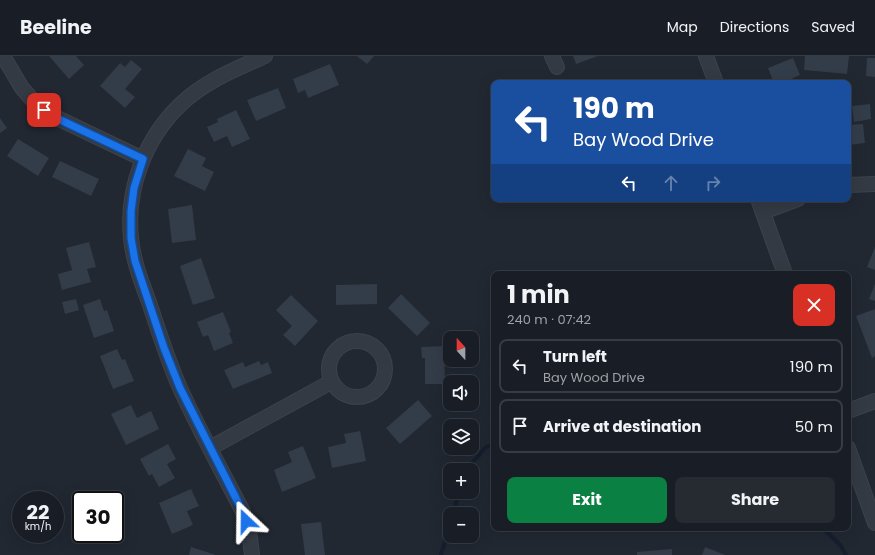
<!DOCTYPE html>
<html lang="en">
<head>
<meta charset="utf-8">
<style>
	:root { --surface:#191e26; --page:#262b32; --text:#f1f3f6; --muted:#9fa2a7; --line:#373c43; --accent:#0b8043 }
	body { margin:0; font-family:Poppins,sans-serif; background:var(--page); color:var(--text); height:100vh; display:flex; flex-direction:column; font-size:15px; white-space:nowrap }
	* { box-sizing:border-box; margin:0 }
	p { font-size:13px; color:var(--muted) }
	.icon { flex:none; width:22px; height:22px; fill:none; stroke:currentColor; stroke-width:2; stroke-linecap:round; stroke-linejoin:round }
	.map { position:relative; flex:1; overflow:hidden }
	.details { position:absolute; left:491px; top:215px; width:360px; height:260px; display:flex; flex-direction:column; background:var(--surface); border-radius:8px; box-shadow:0 4px 16px #0002,0 0 0 1px var(--line) }
	.details>* { flex:none }
	.hud { position:absolute; left:491px; top:24px; width:360px; height:122px; border-radius:8px; box-shadow:0 4px 16px #0002,0 0 0 1px var(--line); background:#1a4fa0; color:#fff; overflow:hidden }
	.needle { width:26px; rotate:339deg }
	.tools { position:absolute; left:443px; top:275px; display:grid; gap:8px }
	.tools a { display:grid; place-items:center; width:36px; height:36px; border-radius:8px; background:var(--surface); box-shadow:0 4px 16px #0002,0 0 0 1px var(--line); font-size:20px }
	.speed { position:absolute; left:12px; top:435px; display:flex; gap:8px; font-size:20px; font-weight:700; text-align:center }
	.speed>* { display:grid; place-content:center; width:52px; height:52px; border-radius:50%; background:var(--surface); box-shadow:0 4px 16px #0002,0 0 0 1px var(--line); line-height:1 }
	.speed small { font-size:10px; font-weight:400 }
	.speed .limit { border:2px solid #111; border-radius:6px; background:#fff; color:#111 }
	.pin { position:absolute; display:grid; place-items:center; width:34px; height:34px; color:#fff; margin:-17px; border-radius:8px; box-shadow:0 2px 6px #0006 }
	.me { position:absolute; width:44px; margin:-22px; rotate:337deg; stroke-linejoin:round; filter:drop-shadow(0 0 3px #0008) }
	.turn { display:flex; align-items:center; gap:14px; height:84px; padding:0 16px; font-size:18px }
	.turn .icon { width:52px; height:52px; stroke-width:2.5 }
	.turn b { display:block; font-size:28px; line-height:34px }
	.lanes { display:flex; align-items:center; height:38px; padding:0 16px; background:#0003; justify-content:center; gap:20px; direction:ltr }
	.lanes .off { opacity:.35 }
	.round { display:grid; place-items:center; flex:none; width:42px; height:42px; border-radius:8px; background:var(--page) }
	.headline { display:flex; align-items:center; justify-content:space-between; height:68px; padding:0 16px }
	h1 { font-size:24px; font-weight:700; line-height:30px }
	.primary-button { display:flex; gap:8px; margin-top:auto; padding:8px 16px }
	.primary-button a { flex:1; height:46px; border-radius:8px; background:var(--accent); color:#fff; font-size:16px; font-weight:700; line-height:46px; text-align:center }
	.primary-button a+a { background:var(--page); color:var(--text) }
	ul { padding:0; list-style:none }
	li { display:flex; align-items:center; gap:12px; height:54px; margin:0 8px 6px; padding:0 8px; border:2px solid var(--line); border-radius:8px }
	li div { flex:1 }
	li b { display:block; font-size:15px }
	li em { font-style:normal }
	header { display:flex; align-items:center; gap:24px; box-sizing:border-box; height:56px; padding:0 20px; background:var(--surface); border-bottom:1px solid var(--line) }
	header strong { font-size:19px }
	nav { display:flex; gap:22px; margin-inline-start:auto; font-size:14px }
	.map>svg:first-child { display:block }
	.lines { fill:none; stroke-linecap:round; stroke-linejoin:round }
	.stream { stroke:#161f2e; stroke-width:4 }
	.building { fill:#333c49 }
	.minor-casing { stroke:#3d434d; stroke-width:16 }
	.minor { stroke:#343a43; stroke-width:14 }
	.route-casing { stroke:#114b97; stroke-width:10 }
	.route { stroke:#1a73e8; stroke-width:7 }
</style>
</head>
<body>
<header>
<strong>Beeline</strong>
<nav><a>Map</a><a>Directions</a><a>Saved</a></nav>
</header>
<div class="map">
<svg width="875" height="499" viewBox="0 0 875 499">
	<rect width="100%" height="100%" fill="#212832"/>
	<g class="lines">
		<!-- stream -->
		<path class="stream" d="M 466,414 L 486,391 L 494,389
			M 453,458 L 459,436
			M 823,472 L 841,490 L 846,499
			M 441,499 L 450,468"/>
	</g>
	<!-- building -->
	<path class="building" d="M 49,0 L 76,0 L 84,9 L 69,23 Z
		M 357,0 L 374,0 L 367,8 Z
		M 573,0 L 598,0 L 576,8 Z
		M 805,0 L 849,0 L 847,18 L 804,14 Z
		M 793,2 L 800,19 L 782,27 L 774,27 L 768,12 Z
		M 867,2 L 875,2 L 875,21 L 866,20 Z
		M 131,4 L 142,13 L 125,33 L 135,41 L 125,52 L 100,30 L 120,7 L 125,11 Z
		M 330,8 L 339,29 L 308,42 L 305,34 L 298,37 L 293,23 Z
		M 278,32 L 286,52 L 256,65 L 247,44 Z
		M 870,48 L 871,63 L 854,66 L 852,50 Z
		M 236,54 L 250,83 L 232,91 L 227,80 L 214,86 L 207,71 L 218,66 L 217,63 Z
		M 0,62 L 7,72 L 0,77 Z
		M 863,68 L 865,87 L 848,89 L 848,69 Z
		M 18,83 L 49,102 L 38,120 L 7,100 Z
		M 188,93 L 206,102 L 202,110 L 214,116 L 205,135 L 174,120 Z
		M 60,105 L 99,123 L 91,140 L 52,121 Z
		M 192,149 L 196,184 L 172,187 L 168,153 Z
		M 89,186 L 96,211 L 87,213 L 91,226 L 62,234 L 58,218 L 72,214 L 66,192 Z
		M 875,191 L 875,214 L 867,211 Z
		M 201,202 L 215,242 L 193,249 L 180,210 Z
		M 377,228 L 377,248 L 336,249 L 336,229 Z
		M 875,228 L 875,245 L 869,243 Z
		M 401,238 L 430,267 L 417,280 L 388,252 Z
		M 291,239 L 318,265 L 295,290 L 283,279 L 292,270 L 276,254 Z
		M 76,243 L 79,254 L 65,258 L 62,246 Z
		M 100,243 L 104,255 L 107,254 L 114,275 L 94,282 L 83,249 Z
		M 875,253 L 875,300 L 872,302 L 856,260 Z
		M 223,256 L 231,276 L 229,277 L 233,287 L 214,295 L 208,279 L 203,281 L 197,266 Z
		M 444,290 L 445,328 L 425,328 L 425,302 L 422,302 L 421,291 Z
		M 117,293 L 122,304 L 125,303 L 134,325 L 113,333 L 100,300 Z
		M 259,305 L 261,309 L 268,306 L 272,317 L 233,333 L 224,314 L 243,306 L 245,311 Z
		M 418,344 L 432,360 L 400,388 L 386,372 Z
		M 131,349 L 137,362 L 151,355 L 159,373 L 126,389 L 111,358 Z
		M 360,375 L 366,405 L 332,412 L 328,391 L 346,387 L 344,378 Z
		M 168,388 L 176,403 L 167,408 L 175,422 L 159,431 L 152,418 L 149,420 L 140,403 Z
		M 303,390 L 316,422 L 282,436 L 274,414 L 292,406 L 288,396 Z
		M 191,433 L 199,450 L 187,455 L 193,469 L 172,478 L 159,447 Z
		M 321,466 L 325,499 L 305,499 L 301,468 Z
		M 191,491 L 216,499 L 189,499 Z
		M 705,491 L 725,499 L 702,499 Z
		M 672,493 L 672,499 L 637,499 L 637,496 Z"/>
	<g class="lines">
		<defs>
			<path id="minor" d="M 3,0 L 22,32 L 36,48 L 53,60 L 143,103
				M 552,0 L 557,11
				M 706,0 L 716,27
				M 848,129 L 875,128
				M 758,143 L 785,218
				M 763,156 L 798,143
				M329 313a28 28 0 1 1 56 0a28 28 0 1 1-56 0Z
				M 848,355 L 875,345
				M 210,392 L 331,326
				M 848,392 L 875,467
				M 252,499 L 249,474 L 243,456 C 222,415 199,374 180,332 C 168,305 159,277 150,249 C 142,227 133,205 131,182 C 126,133 145,82 181,48 C 205,25 236,13 265,0"/>
		</defs>
		<!-- minor casing -->
		<use href="#minor" class="minor-casing"/>
		<!-- minor -->
		<use href="#minor" class="minor"/>
	</g>
	<g class="lines">
		<defs>
			<path id="route" d="M 44,54 L 52,60 L 143,103 L 134,132 L 131,155 L 131,182 L 135,205 L 164,292 L 180,332 L 243,456 L 246,465"/>
		</defs>
		<!-- route casing -->
		<use href="#route" class="route-casing"/>
		<!-- route -->
		<use href="#route" class="route"/>
	</g>
</svg>
<div class="tools">
<a><svg class="needle" viewBox="-14 -14 28 28"><path d="M0-13l5 13h-10z" fill="#e53935"/><path d="M0 13l5-13h-10z" fill="#9fa2a7"/></svg></a>
<a><svg class="icon" aria-label="sound" viewBox="0 0 24 24"><path d="M4 9h4l5-4v14l-5-4H4zM17 9q2 3 0 6"/></svg></a>
<a><svg class="icon" aria-label="layers" viewBox="0 0 24 24"><path d="M12 4l9 5-9 5-9-5zM3 14l9 5 9-5"/></svg></a>
<a>+</a>
<a>−</a>
</div>
<div class="speed"><div>22<small>km/h</small></div><div class="limit">30</div></div>
<div class="pin" style="left:44px;top:54px;background:#d93025"><svg class="icon" aria-label="arrive" viewBox="0 0 24 24"><path d="M6 21V4h12l-3 4 3 4H6"/></svg></div>
<svg class="me" style="left:246px;top:465px" viewBox="-20 -20 40 40"><path d="M0-17L14 15 0 8-14 15z" fill="#1a73e8" stroke="#fff" stroke-width="4"/></svg>
<div class="hud">
<div class="turn"><svg class="icon" aria-label="left" viewBox="0 0 24 24"><path d="M17 20v-9H6M10 6l-5 5 5 5"/></svg><div><b>190 m</b>Bay Wood Drive</div></div>
<div class="lanes"><svg class="icon" aria-label="left" viewBox="0 0 24 24"><path d="M17 20v-9H6M10 6l-5 5 5 5"/></svg><svg class="icon off" aria-label="ahead" viewBox="0 0 24 24"><path d="M12 20V5M6 11l6-6 6 6"/></svg><svg class="icon off" aria-label="right" viewBox="0 0 24 24"><path d="M7 20v-9h11M14 6l5 5-5 5"/></svg></div>
</div>
<section class="details">
<div class="headline"><div><h1>1 min</h1><p>240 m · 07:42</p></div><a class="round" style="background:#d93025;color:#fff"><svg class="icon" aria-label="close" viewBox="0 0 24 24"><path d="M6 6l12 12M18 6L6 18"/></svg></a></div>
<ul>
<li><svg class="icon" aria-label="left" viewBox="0 0 24 24"><path d="M17 20v-9H6M10 6l-5 5 5 5"/></svg><div><b>Turn left</b><p>Bay Wood Drive</p></div><em>190 m</em></li>
<li><svg class="icon" aria-label="arrive" viewBox="0 0 24 24"><path d="M6 21V4h12l-3 4 3 4H6"/></svg><div><b>Arrive at destination</b></div><em>50 m</em></li>
</ul>
<div class="primary-button"><a>Exit</a><a>Share</a></div>
</section>
</div>
</body>
</html>
